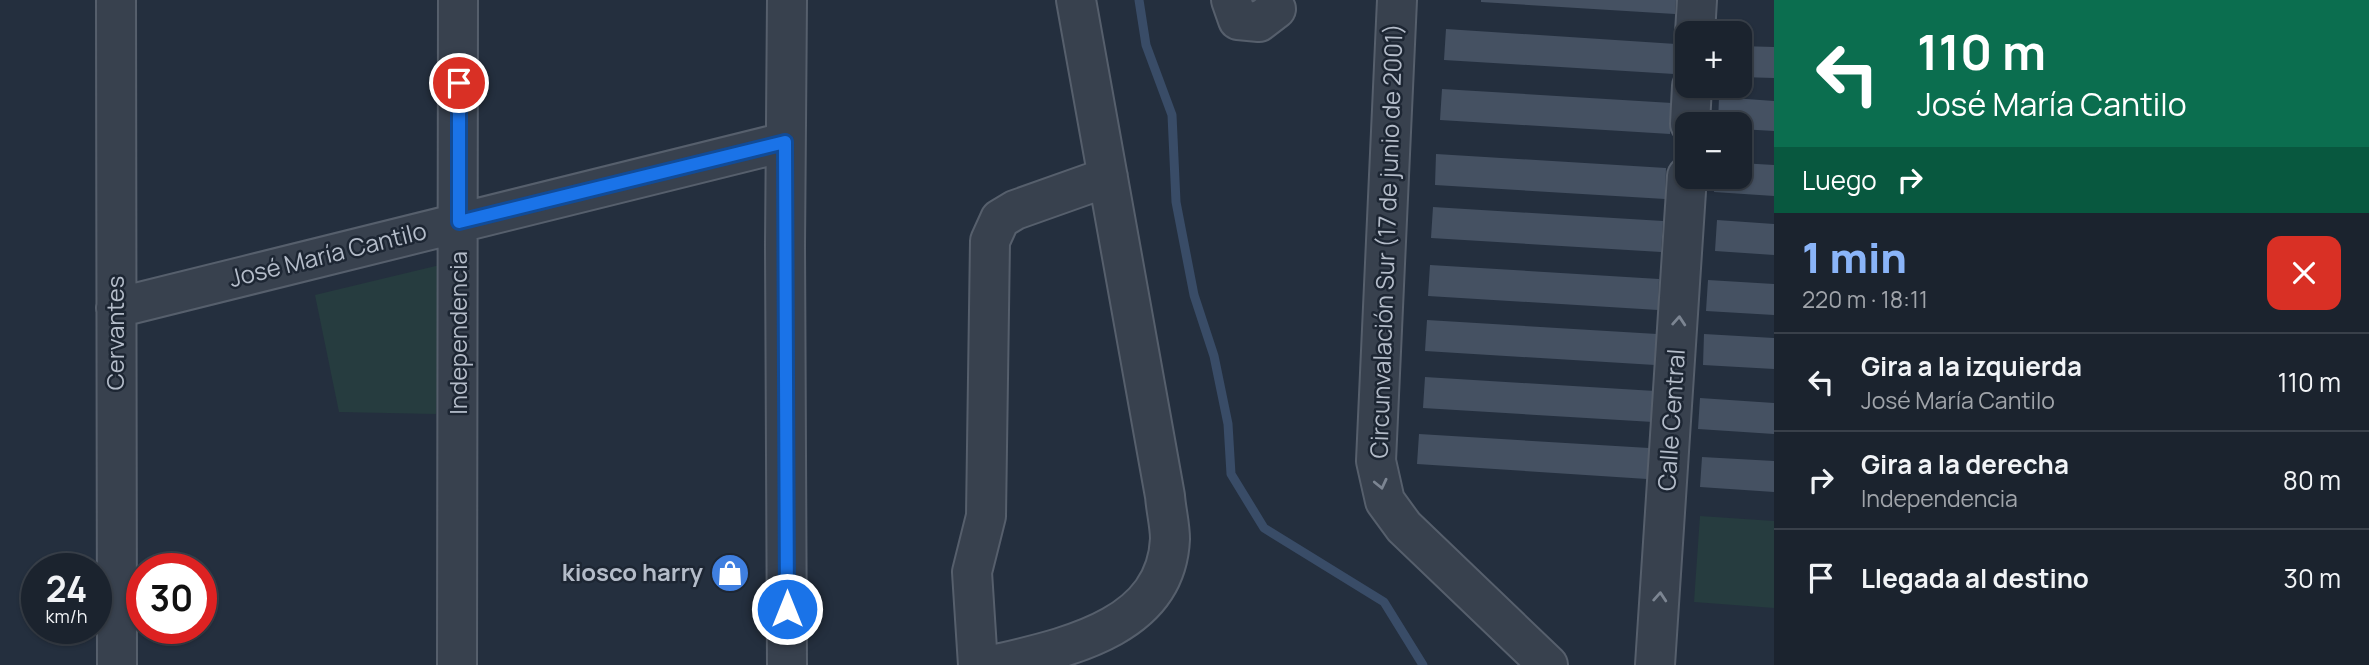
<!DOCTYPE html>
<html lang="es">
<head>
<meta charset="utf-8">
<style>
	:root { --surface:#1b232e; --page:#282f3a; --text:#f1f3f6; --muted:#a0a4aa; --line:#39404a; --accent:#8ab4f8 }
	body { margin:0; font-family:Manrope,sans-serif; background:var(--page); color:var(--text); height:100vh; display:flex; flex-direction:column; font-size:26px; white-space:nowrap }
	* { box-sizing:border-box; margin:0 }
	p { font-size:23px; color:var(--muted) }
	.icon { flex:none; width:38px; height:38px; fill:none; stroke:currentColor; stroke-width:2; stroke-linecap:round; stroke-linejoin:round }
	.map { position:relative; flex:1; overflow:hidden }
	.drawer { display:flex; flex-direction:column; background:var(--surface); width:595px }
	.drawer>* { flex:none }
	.hud { background:#0b6e4f; color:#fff; overflow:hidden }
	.tools { position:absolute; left:1675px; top:21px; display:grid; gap:14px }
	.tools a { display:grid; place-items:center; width:77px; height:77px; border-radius:14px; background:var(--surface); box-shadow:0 2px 5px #0004,0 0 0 2px var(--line); font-size:35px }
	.speed { position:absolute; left:21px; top:553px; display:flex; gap:14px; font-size:35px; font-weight:700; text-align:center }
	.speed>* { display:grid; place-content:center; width:91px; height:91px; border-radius:50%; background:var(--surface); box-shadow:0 2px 5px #0004,0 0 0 2px var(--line); line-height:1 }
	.speed small { font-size:18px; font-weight:400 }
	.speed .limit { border:10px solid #d22; background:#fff; color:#111 }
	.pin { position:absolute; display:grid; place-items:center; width:60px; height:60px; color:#fff; margin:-30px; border:4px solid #fff; border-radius:50%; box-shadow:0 2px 7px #0007 }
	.me { position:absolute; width:77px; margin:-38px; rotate:0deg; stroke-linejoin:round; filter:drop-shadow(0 0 5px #0008) }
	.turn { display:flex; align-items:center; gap:24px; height:147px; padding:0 28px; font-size:32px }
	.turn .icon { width:91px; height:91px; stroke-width:2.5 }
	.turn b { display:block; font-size:49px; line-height:60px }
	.then { display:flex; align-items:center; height:66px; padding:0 28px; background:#0003; gap:14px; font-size:26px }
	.round { display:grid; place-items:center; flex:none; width:74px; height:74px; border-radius:14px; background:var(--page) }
	.summary { display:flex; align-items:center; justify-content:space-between; height:119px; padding:0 28px }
	h1 { font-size:42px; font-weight:800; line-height:52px; color:var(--accent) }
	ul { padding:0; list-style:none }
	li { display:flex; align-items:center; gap:21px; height:98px; padding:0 28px; border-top:2px solid var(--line) }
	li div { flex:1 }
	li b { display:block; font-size:26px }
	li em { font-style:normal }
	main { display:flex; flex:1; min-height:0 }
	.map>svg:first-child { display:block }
	.green { fill:#263c3f }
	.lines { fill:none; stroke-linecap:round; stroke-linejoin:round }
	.stream { stroke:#394c67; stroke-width:9 }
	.building { fill:#455162 }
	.minor-casing { stroke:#565f6c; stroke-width:42 }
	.minor { stroke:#38414e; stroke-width:38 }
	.oneway { stroke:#7c8592 }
	.route-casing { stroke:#114b97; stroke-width:18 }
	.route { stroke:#1a73e8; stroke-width:12 }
	.labels { text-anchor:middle; stroke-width:5; stroke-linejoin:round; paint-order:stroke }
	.street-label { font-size:24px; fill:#b4bcc9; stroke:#1d2633 }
	.poi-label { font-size:24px; font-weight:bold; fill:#b4bcc9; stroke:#1d2633; text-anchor:end }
</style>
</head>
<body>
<main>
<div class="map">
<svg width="1774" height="665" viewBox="0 0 1774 665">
	<rect width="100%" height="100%" fill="#242f3e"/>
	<!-- green -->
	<path class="green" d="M 444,264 L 436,414 L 339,412 L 315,295 Z
		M 1700,516 L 1774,521 L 1774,608 L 1694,602 Z"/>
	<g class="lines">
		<!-- stream -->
		<path class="stream" d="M 1139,0 L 1146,45 L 1172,115 L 1176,202 L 1194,295 L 1214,356 L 1228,424 L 1231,474 L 1264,528 L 1384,602 L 1423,665"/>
	</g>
	<!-- building -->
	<path class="building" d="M 1481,0 L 1676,0 L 1675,14 L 1481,2 Z
		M 1446,29 L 1676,44 L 1674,74 L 1444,60 Z
		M 1740,46 L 1774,47 L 1774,78 L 1740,77 Z
		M 1442,89 L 1672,103 L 1670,134 L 1440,120 Z
		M 1719,97 L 1774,101 L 1774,131 L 1740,129 L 1740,124 L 1718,124 Z
		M 1436,154 L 1666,168 L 1665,199 L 1435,185 Z
		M 1740,163 L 1774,165 L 1774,196 L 1714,192 L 1715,177 L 1740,177 Z
		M 1433,207 L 1663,221 L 1661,252 L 1431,238 Z
		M 1717,220 L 1774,224 L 1774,255 L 1715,251 Z
		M 1430,265 L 1659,279 L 1658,310 L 1428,296 Z
		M 1708,280 L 1774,284 L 1774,315 L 1706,311 Z
		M 1427,320 L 1657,334 L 1655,365 L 1425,351 Z
		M 1704,334 L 1774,338 L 1774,369 L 1703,365 Z
		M 1425,377 L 1655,391 L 1653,422 L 1423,408 Z
		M 1700,398 L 1774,403 L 1774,434 L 1698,429 Z
		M 1419,434 L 1649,448 L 1647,479 L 1417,464 Z
		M 1702,457 L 1774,461 L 1774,492 L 1700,487 Z"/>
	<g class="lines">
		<defs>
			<path id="minor" d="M 116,0 L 117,665
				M 787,0 L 785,245 L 787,665
				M 1231,0 L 1238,20 L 1259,22 L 1276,9
				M 1397,0 L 1376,461 L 1385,501 L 1404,527 L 1548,665
				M 1695,33 L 1697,0
				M 1690,124 L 1692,86
				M 116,308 L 785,142
				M 457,665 L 458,0
				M 978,665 L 972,572 L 986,516 L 990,241 L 1000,219 L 1015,210 L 1108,177
				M 993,665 C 1064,648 1166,629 1170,539 C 1170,525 1166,510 1165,496 L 1076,0
				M 1655,665 L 1687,176"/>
		</defs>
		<!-- minor casing -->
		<use href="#minor" class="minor-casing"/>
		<!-- minor -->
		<use href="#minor" class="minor"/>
	</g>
	<!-- one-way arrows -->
	<defs><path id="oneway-chevron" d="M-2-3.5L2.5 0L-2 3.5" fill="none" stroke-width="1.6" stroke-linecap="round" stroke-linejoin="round" transform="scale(1.75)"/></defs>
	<g class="oneway">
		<use href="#oneway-chevron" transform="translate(1679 321) rotate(-86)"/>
		<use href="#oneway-chevron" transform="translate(1381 484) rotate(77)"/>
		<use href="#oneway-chevron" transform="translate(1660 597) rotate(-86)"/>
	</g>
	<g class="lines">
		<defs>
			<path id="route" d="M 459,83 L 459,222 L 785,142 L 787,609"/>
		</defs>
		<!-- route casing -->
		<use href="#route" class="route-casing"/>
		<!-- route -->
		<use href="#route" class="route"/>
	</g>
	<!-- icons -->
	<defs>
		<symbol id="shop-disc" viewBox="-11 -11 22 22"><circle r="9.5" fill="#3f7fe0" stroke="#1d2633"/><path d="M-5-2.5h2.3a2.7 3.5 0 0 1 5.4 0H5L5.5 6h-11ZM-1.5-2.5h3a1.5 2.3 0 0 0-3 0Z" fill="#fff"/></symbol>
	</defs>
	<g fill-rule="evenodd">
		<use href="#shop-disc" x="708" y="551" width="44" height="44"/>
	</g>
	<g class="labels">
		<!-- street labels -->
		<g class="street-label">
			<text transform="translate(1387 241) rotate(-88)" y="8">Circunvalación Sur (17 de junio de 2001)</text>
			<text transform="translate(328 255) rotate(-14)" y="8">José María Cantilo</text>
			<text transform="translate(116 333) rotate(-90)" y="8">Cervantes</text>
			<text transform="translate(459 333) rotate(-90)" y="8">Independencia</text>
			<text transform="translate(1672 420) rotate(-86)" y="8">Calle Central</text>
		</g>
		<!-- poi labels -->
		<g class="poi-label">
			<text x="703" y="581">kiosco harry</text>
		</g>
	</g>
</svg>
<div class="tools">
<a>+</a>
<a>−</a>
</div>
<div class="speed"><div>24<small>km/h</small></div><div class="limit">30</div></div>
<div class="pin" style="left:459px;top:83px;background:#d93025"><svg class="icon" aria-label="arrive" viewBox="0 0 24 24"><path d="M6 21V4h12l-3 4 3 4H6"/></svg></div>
<svg class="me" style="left:787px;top:609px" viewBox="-20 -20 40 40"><circle r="17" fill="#1a73e8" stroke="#fff" stroke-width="3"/><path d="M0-11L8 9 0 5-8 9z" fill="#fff"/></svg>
</div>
<section class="drawer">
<div class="hud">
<div class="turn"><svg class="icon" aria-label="left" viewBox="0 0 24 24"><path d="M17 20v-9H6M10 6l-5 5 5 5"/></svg><div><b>110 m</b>José María Cantilo</div></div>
<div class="then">Luego<svg class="icon" aria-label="right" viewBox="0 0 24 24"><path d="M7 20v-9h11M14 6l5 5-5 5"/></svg></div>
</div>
<div class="summary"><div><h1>1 min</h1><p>220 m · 18:11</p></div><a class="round" style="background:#d93025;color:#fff"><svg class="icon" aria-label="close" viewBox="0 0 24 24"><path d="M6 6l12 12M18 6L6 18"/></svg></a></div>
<ul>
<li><svg class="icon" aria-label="left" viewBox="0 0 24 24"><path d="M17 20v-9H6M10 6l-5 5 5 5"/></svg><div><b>Gira a la izquierda</b><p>José María Cantilo</p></div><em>110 m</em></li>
<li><svg class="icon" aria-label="right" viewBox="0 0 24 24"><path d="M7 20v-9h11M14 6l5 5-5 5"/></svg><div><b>Gira a la derecha</b><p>Independencia</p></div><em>80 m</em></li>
<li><svg class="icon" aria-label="arrive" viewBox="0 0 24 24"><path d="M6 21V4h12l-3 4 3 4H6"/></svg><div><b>Llegada al destino</b></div><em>30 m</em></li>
</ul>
</section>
</main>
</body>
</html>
